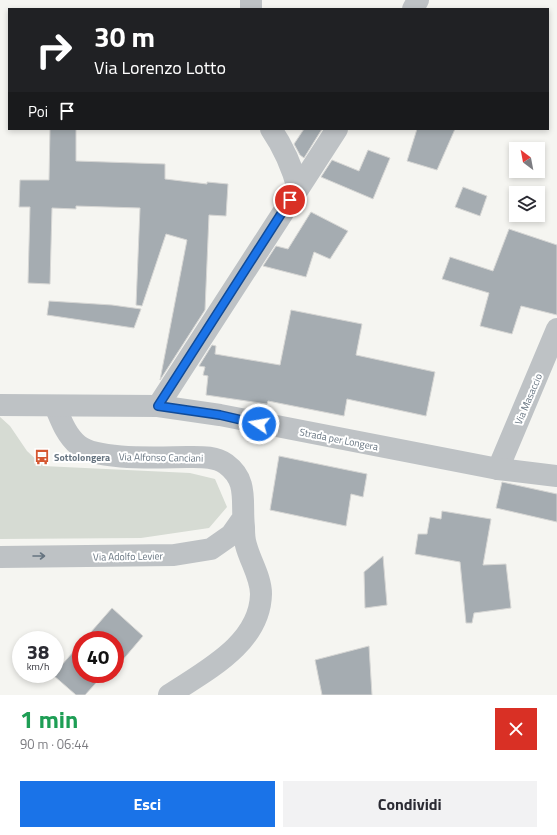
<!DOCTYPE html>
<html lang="it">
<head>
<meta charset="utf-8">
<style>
	:root { --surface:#fff; --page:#f2f2f3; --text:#2b2b33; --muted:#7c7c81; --accent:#1a73e8 }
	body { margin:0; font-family:"Titillium Web",sans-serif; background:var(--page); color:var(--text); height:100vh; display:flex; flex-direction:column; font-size:15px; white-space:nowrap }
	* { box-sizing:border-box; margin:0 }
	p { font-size:13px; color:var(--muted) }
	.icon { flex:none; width:22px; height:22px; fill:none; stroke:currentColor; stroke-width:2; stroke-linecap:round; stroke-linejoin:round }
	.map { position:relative; height:695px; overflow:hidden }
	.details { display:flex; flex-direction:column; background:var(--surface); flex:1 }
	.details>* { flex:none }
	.guide { position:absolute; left:8px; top:8px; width:541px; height:122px; border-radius:0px; box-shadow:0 2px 6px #0003; background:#202124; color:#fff; overflow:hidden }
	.needle { width:26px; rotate:328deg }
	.controls { position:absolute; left:509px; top:142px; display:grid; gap:8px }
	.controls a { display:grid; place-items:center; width:36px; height:36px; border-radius:0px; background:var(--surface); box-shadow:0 2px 6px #0003; font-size:20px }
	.speed { position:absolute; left:12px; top:631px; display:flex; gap:8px; font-size:20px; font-weight:700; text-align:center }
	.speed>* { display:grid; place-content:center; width:52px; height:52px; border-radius:50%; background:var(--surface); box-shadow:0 2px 6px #0003; line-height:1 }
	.speed small { font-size:10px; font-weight:400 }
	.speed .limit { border:6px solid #d22; background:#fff; color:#111 }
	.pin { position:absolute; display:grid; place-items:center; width:34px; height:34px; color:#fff; margin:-17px; border:2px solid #fff; border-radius:50%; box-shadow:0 1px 4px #0007 }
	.me { position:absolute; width:44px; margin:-22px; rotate:282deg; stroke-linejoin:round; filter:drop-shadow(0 0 3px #0008) }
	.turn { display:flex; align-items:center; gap:14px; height:84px; padding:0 20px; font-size:18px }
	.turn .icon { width:52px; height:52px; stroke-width:2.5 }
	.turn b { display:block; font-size:28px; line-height:34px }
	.then { display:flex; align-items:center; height:38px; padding:0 20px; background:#0003; gap:8px; font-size:15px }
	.round { display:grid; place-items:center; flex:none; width:42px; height:42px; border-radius:0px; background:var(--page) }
	.headline { display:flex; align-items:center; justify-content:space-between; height:68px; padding:0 20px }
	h1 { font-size:24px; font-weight:700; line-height:30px; color:#1e9e55 }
	.action { display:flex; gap:8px; margin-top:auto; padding:8px 20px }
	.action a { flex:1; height:46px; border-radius:0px; background:var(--accent); color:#fff; font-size:16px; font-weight:700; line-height:46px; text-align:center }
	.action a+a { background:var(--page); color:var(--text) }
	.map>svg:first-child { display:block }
	.green { fill:#d6dbd3 }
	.building { fill:#a5acb1; stroke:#d6d6d4 }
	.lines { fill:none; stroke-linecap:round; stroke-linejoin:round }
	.minor { stroke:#bec2c5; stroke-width:22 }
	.tertiary { stroke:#bec2c5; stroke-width:22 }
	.oneway { stroke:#667480 }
	.route-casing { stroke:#114b97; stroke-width:10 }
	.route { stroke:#1a73e8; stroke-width:7 }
	.labels { text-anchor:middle; stroke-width:4; stroke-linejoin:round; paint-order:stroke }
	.street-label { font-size:10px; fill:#667480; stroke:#fff }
	.poi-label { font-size:10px; font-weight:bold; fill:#667480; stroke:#fff; text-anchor:start }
</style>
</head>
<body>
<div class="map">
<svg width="557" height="695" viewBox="0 0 557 695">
	<rect width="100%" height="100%" fill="#f5f5f1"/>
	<!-- green -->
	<path class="green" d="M 0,417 L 10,426 L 27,451 L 43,466 L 190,473 L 215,479 L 227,507 L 209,528 L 141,538 L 0,539 Z"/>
	<!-- building -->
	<path class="building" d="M 50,129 L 76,129 L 76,161 L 165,164 L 165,179 L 207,184 L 207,182 L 228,184 L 226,216 L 209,215 L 205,310 L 160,380 L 187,240 L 166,234 L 142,306 L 136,305 L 140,208 L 76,206 L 76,209 L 52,208 L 50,284 L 28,283 L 30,207 L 19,207 L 20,180 L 49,180 Z
		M 304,129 L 322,129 L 304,158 L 300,155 L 294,144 Z
		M 417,129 L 455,129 L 437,170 L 407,161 Z
		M 368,150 L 390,158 L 373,199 L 321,177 L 332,160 L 359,171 Z
		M 463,187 L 487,196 L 480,216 L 455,207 Z
		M 311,212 L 348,231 L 330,259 L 314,252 L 306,277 L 263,266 L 276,246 L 288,249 Z
		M 509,229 L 557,245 L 557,315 L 521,306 L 512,334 L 480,326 L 489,293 L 442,279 L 450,257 L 493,271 Z
		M 49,301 L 112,305 L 141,309 L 134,328 L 47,315 Z
		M 291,310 L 362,324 L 356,355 L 435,372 L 426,416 L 347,399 L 344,416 L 268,401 L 267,404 L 206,395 L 208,376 L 203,375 L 205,367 L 199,366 L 212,345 L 216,346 L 215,354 L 280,365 Z
		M 279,456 L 367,474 L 363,497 L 351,494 L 346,526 L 270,510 Z
		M 502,482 L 557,494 L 557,522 L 496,508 Z
		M 442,511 L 491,519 L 483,565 L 506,564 L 511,608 L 474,613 L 472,623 L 466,623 L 460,562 L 415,554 L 418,534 L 427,534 L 430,517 L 441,519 Z
		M 383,556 L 387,605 L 365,608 L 364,572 Z
		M 112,608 L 143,636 L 115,669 L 115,640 L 84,640 Z
		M 81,643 L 81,674 L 104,674 L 85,695 L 76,695 L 53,675 Z
		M 369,646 L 372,695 L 322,695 L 315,660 Z"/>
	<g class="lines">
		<!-- minor -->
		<path class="minor" d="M 251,0 L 251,9
			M 413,9 L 418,0
			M 271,129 C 284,148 292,166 298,189
			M 55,406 C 61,420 66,435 78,445 C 97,461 162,457 187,457 C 200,457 215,456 226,464 C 249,481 241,502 244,527 C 244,533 244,539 246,545 C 250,561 261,577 261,594 C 260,644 205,671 169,695
			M 158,406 L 337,129
			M 498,469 L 557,329
			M 0,557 L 174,555 L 211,549 L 231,535 L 243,518"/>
		<!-- tertiary -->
		<path class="tertiary" d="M 0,405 L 158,406 L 220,415 L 498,469 L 557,476"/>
	</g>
	<!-- one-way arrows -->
	<defs><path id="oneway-shaft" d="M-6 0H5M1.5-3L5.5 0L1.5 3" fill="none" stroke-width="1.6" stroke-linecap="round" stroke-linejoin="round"/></defs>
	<use class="oneway" href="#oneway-shaft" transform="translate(39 556)"/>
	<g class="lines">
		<defs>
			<path id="route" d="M 259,424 L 220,415 L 158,406 L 290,200"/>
		</defs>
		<!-- route casing -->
		<use href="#route" class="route-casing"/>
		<!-- route -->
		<use href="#route" class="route"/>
	</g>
	<!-- icons -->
	<defs>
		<symbol id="bus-bare" viewBox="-9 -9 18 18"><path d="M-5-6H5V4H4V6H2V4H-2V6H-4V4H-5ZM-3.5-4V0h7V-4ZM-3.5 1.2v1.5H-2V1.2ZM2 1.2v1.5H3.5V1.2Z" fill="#d55731" stroke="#fff" stroke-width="2.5" paint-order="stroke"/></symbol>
	</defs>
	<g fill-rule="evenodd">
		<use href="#bus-bare" x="31" y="446" width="22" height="22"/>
	</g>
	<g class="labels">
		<!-- street labels -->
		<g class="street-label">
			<text transform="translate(528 399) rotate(-67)" y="4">Via Masaccio</text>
			<text transform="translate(339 439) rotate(11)" y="4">Strada per Longera</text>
			<text transform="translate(161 457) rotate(1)" y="4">Via Alfonso Canciani</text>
			<text transform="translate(128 556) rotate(-1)" y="4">Via Adolfo Levier</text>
		</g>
		<!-- poi labels -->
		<g class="poi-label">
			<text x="54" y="461">Sottolongera</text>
		</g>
	</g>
</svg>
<div class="controls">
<a><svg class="needle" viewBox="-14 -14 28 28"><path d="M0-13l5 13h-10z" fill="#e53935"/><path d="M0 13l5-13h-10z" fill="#7c7c81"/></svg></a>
<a><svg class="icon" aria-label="layers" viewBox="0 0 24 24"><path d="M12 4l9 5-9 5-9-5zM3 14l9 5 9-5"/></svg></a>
</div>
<div class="speed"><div>38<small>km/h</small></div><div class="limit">40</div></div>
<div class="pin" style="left:290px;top:200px;background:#d93025"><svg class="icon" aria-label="arrive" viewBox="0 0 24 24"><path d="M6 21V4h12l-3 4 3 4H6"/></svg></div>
<svg class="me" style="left:259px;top:424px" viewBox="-20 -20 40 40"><circle r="17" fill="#1a73e8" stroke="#fff" stroke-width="3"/><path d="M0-11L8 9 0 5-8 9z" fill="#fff"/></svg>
<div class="guide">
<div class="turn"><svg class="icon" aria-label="right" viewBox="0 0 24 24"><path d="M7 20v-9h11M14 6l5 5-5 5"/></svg><div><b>30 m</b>Via Lorenzo Lotto</div></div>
<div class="then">Poi<svg class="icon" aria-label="arrive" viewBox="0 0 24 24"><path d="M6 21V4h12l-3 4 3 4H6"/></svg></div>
</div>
</div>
<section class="details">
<div class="headline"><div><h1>1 min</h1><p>90 m · 06:44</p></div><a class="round" style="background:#d93025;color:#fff"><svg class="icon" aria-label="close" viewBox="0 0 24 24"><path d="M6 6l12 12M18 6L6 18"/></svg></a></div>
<div class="action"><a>Esci</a><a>Condividi</a></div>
</section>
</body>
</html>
